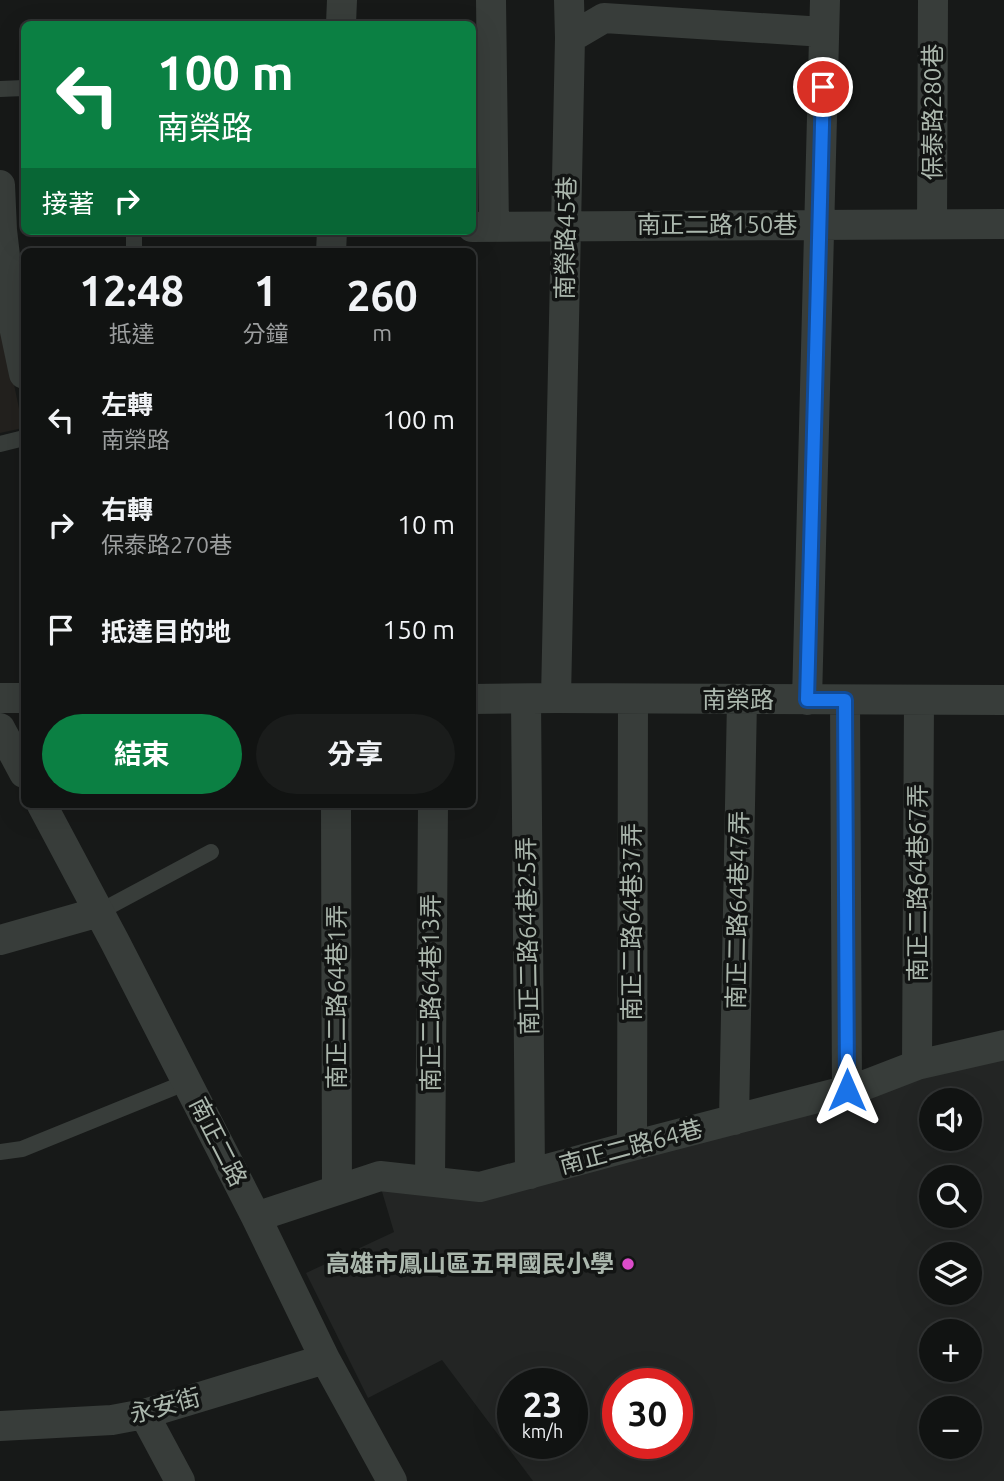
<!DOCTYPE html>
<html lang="zh-TW">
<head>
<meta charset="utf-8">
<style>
	:root { --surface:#111312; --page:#1a1c1b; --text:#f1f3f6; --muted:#9c9e9f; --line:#303232; --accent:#0b8043 }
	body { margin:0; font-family:Ubuntu,"Noto Sans TC",sans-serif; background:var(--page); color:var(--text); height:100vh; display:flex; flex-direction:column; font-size:26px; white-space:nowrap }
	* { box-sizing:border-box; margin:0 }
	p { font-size:23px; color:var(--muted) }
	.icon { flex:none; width:38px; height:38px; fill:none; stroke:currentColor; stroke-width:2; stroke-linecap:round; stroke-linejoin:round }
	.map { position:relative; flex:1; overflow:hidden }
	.sheet { position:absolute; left:21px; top:248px; width:455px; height:560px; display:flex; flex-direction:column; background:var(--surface); border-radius:10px; box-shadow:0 7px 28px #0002,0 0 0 2px var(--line) }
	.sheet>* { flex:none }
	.guide { position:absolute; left:21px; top:21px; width:455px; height:214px; border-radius:10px; box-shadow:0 7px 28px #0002,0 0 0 2px var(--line); background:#0b8043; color:#fff; overflow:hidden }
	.buttons { position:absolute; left:919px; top:1088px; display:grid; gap:14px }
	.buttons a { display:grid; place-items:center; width:63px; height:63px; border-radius:50%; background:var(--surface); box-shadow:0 7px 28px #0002,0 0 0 2px var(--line); font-size:35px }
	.speed { position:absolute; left:497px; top:1368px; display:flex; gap:14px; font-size:35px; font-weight:700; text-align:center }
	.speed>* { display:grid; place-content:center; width:91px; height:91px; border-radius:50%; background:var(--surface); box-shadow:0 7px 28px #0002,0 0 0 2px var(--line); line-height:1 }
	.speed small { font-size:18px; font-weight:400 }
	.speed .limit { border:10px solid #d22; background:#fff; color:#111 }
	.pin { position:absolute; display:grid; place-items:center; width:60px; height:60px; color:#fff; margin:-30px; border:4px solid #fff; border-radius:50%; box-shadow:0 2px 7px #0007 }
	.me { position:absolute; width:77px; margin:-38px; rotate:0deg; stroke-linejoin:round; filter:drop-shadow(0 0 5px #0008) }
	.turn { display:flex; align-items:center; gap:24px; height:147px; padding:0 21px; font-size:32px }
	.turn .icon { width:91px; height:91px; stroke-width:2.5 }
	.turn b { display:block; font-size:49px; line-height:60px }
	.then { display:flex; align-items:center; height:66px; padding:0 21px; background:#0003; gap:14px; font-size:26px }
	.eta { display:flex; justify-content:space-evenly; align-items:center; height:119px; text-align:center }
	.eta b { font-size:42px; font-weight:700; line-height:49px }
	.action { display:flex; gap:14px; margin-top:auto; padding:14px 21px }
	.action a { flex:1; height:80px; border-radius:42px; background:var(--accent); color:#fff; font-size:28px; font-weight:700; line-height:80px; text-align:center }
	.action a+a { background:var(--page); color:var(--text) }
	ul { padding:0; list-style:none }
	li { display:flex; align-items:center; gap:21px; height:105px; padding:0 21px }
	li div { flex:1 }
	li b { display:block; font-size:26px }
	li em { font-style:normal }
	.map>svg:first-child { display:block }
	.built { fill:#232524; fill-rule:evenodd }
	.green { fill:#23211e }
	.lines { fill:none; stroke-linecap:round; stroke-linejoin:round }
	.lane { stroke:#383d3a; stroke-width:16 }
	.street { stroke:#383d3a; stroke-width:30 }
	.route-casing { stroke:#114b97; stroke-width:18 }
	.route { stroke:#1a73e8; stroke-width:12 }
	.poi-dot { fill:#db4cc9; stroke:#121413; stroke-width:2.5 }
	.labels { text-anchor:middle; stroke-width:7; stroke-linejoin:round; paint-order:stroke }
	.street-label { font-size:24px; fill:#abb7ad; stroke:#121413 }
	.poi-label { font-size:24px; font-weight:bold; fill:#abb7ad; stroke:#121413; text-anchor:end }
</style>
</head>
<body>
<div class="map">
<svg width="1004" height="1481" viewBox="0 0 1004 1481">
	<rect width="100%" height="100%" fill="#171918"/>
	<!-- built -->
	<path class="built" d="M 1004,1040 L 1004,1481 L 533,1481 L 442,1360 L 368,1398 L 306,1273 L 394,1232 L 378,1178 L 465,1182 ZM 931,1101 L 970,1101 L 970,1139 L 931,1139 ZM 931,1178 L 970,1178 L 970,1216 L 931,1216 ZM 931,1255 L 970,1255 L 970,1293 L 931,1293 ZM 931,1332 L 970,1332 L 970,1370 L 931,1370 ZM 513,1384 L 572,1384 L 572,1444 L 513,1444 ZM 618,1384 L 677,1384 L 677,1444 L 618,1444 ZM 931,1409 L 970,1409 L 970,1447 L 931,1447 Z"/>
	<!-- green -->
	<path class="green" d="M 0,316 L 23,428 L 0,433 Z"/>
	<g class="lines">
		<!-- lane -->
		<path class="lane" d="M 0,89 L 24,88
			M 134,252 L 134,231
			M 0,444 L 24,438
			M 99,912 L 211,852
			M 0,1152 L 22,1149 L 187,1082"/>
		<!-- street -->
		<path class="street" d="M 491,0 L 494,227
			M 569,0 L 570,38
			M 341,24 L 342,0
			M 0,185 L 2,230 L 12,317 L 24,374
			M 932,224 L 933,0
			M 472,227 L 1004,224
			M 331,252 L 332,231
			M 0,698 L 24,698
			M 556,698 L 570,38 L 604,18 L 824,32
			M 472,699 L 556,698 L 1004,700
			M 526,699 L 530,1174
			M 807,700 L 825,0
			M 845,700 L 847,1090
			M 0,728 L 24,773
			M 42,805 L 115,942 L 256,1217 L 325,1359 L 392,1481
			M 336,805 L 337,1190
			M 0,940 L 99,912
			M 917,1065 L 919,701
			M 734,1120 L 742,700
			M 632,1146 L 633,699
			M 430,1181 L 433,805
			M 256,1217 L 380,1176 L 480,1187 L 632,1146 L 860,1087 L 917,1065 L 1004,1045
			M 144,1414 L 180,1481
			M 0,1426 L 112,1420 L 144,1414 L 325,1359"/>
	</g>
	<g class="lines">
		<defs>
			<path id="route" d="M 823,87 L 807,700 L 845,700 L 847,1090"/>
		</defs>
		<!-- route casing -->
		<use href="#route" class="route-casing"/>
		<!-- route -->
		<use href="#route" class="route"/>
	</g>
	<!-- markers -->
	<circle class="poi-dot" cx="628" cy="1264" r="7"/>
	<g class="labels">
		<!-- street labels -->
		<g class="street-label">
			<text transform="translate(933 112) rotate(-90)" y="8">保泰路280巷</text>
			<text x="717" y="233">南正二路150巷</text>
			<text transform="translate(566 238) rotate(-89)" y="8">南榮路45巷</text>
			<text x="738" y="708">南榮路</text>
			<text transform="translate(918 883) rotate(-90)" y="8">南正二路64巷67弄</text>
			<text transform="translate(738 910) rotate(-89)" y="8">南正二路64巷47弄</text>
			<text transform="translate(632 922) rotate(-90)" y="8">南正二路64巷37弄</text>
			<text transform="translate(528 936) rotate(-91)" y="8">南正二路64巷25弄</text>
			<text transform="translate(431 993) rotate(-90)" y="8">南正二路64巷13弄</text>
			<text transform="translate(337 997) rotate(-90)" y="8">南正二路64巷1弄</text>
			<text transform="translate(218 1142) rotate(63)" y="8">南正二路</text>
			<text transform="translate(631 1147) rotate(-15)" y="8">南正二路64巷</text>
			<text transform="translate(165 1406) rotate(-15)" y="8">永安街</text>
		</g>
		<!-- poi labels -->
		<g class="poi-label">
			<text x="614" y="1272">高雄市鳳山區五甲國民小學</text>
		</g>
	</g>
</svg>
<div class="buttons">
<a><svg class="icon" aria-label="sound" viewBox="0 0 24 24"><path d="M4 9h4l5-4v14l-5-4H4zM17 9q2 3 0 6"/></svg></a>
<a><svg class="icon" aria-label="search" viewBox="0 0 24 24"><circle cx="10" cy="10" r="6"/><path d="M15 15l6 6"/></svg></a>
<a><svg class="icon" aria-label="layers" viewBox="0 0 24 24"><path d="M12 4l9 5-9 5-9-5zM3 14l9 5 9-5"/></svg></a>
<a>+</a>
<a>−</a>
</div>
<div class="speed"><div>23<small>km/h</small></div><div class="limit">30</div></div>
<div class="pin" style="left:823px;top:87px;background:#d93025"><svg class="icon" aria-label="arrive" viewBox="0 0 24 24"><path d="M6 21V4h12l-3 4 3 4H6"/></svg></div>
<svg class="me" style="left:847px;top:1090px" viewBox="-20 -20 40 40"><path d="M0-17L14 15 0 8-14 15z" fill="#1a73e8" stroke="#fff" stroke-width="4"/></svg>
<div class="guide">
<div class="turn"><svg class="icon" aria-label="left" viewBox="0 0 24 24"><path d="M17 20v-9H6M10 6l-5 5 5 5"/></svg><div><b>100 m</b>南榮路</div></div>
<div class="then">接著<svg class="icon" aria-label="right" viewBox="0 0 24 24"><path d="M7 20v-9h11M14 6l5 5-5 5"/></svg></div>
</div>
<section class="sheet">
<div class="eta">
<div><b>12:48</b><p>抵達</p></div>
<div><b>1</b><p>分鐘</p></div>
<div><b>260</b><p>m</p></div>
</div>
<ul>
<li><svg class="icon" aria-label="left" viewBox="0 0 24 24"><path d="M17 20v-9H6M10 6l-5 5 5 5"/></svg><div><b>左轉</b><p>南榮路</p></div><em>100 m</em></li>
<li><svg class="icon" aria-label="right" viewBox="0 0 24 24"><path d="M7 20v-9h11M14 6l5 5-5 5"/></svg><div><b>右轉</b><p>保泰路270巷</p></div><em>10 m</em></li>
<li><svg class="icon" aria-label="arrive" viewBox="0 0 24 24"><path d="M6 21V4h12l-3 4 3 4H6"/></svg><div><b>抵達目的地</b></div><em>150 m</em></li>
</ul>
<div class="action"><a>結束</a><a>分享</a></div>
</section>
</div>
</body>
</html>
